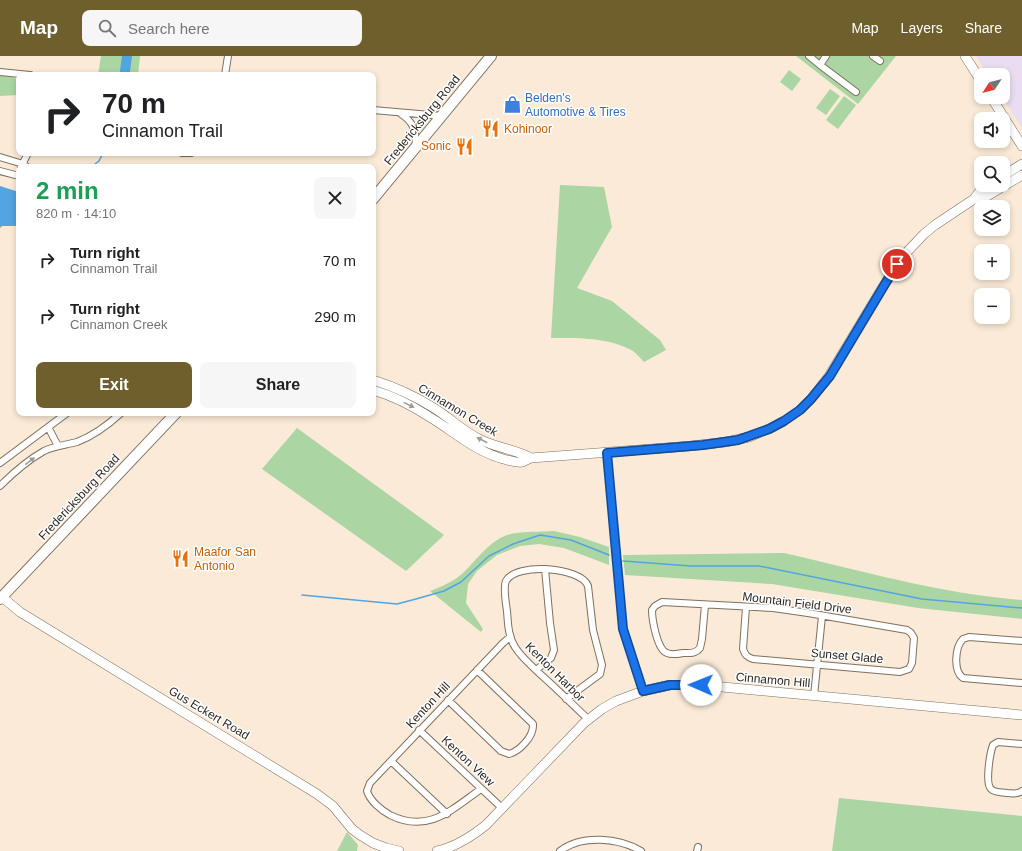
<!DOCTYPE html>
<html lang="en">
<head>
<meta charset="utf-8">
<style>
	:root { --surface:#fff; --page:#f6f6f6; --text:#202124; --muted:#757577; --accent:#6e5f2c }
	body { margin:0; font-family:Helvetica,sans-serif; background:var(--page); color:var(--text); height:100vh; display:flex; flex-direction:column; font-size:15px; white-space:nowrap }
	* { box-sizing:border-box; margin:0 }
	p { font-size:13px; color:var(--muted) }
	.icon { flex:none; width:22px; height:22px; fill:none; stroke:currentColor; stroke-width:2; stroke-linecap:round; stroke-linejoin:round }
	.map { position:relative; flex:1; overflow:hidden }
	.details { position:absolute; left:16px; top:108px; width:360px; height:252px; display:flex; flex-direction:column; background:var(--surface); border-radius:8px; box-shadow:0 2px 6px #0003 }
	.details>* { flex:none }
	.banner { position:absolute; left:16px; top:16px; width:360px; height:84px; border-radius:8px; box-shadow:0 2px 6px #0003; background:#fff; color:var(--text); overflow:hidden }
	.needle { width:26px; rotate:234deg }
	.controls { position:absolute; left:974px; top:12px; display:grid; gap:8px }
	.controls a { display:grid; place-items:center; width:36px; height:36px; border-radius:8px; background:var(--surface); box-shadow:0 2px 6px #0003; font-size:20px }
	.pin { position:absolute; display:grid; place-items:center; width:34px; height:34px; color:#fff; margin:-17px; border:2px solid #fff; border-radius:50%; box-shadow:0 1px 4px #0007 }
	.me { position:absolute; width:44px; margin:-22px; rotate:271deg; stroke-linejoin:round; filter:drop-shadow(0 0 3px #0008) }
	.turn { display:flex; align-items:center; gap:14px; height:84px; padding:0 20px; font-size:18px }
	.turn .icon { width:52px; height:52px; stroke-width:2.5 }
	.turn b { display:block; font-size:28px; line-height:34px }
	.round { display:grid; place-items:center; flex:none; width:42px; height:42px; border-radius:8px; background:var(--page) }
	.headline { display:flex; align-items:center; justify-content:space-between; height:68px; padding:0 20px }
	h1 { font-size:24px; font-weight:700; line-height:30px; color:#1e9e55 }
	.button { display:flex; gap:8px; margin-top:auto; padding:8px 20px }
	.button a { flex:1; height:46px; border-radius:8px; background:var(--accent); color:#fff; font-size:16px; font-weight:700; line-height:46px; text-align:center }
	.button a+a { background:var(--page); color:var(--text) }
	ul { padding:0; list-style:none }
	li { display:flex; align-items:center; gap:12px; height:56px; padding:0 20px }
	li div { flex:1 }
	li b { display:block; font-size:15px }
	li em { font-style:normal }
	header { display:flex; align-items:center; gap:24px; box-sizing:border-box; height:56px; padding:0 20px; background:var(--accent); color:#fff }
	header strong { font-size:19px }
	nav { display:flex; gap:22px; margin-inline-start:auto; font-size:14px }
	.search { width:280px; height:36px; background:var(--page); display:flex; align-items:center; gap:10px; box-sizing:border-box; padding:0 14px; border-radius:8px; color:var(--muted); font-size:15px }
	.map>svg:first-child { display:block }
	.education { fill:#eaddf1 }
	.green { fill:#abd5a2 }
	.water { fill:#53a5e1 }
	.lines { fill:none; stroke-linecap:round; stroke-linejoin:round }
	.stream { stroke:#53a5e1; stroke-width:1.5 }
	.river { stroke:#53a5e1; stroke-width:10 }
	.street-casing { stroke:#7f705f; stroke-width:8 }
	.secondary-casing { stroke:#7f705f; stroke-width:10 }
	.primary-casing { stroke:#7f705f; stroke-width:12 }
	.street { stroke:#fff; stroke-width:6 }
	.secondary { stroke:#fff; stroke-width:9 }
	.primary { stroke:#fff; stroke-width:10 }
	.oneway { fill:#a09e9b }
	.route-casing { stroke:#114b97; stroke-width:10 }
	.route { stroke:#1a73e8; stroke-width:7 }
	.labels { text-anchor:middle; stroke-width:3; stroke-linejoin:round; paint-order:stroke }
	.shop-label { font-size:12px; fill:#366cbe; stroke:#fff; text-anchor:start }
	.street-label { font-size:12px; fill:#2d2720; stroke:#fff }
	.food-label { font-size:12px; fill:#c56008; stroke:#fff; text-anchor:start }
</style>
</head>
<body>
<header>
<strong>Map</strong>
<div class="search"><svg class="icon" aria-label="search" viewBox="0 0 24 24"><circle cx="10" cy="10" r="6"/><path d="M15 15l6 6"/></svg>Search here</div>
<nav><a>Map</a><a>Layers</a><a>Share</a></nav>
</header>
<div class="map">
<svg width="1022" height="795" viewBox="0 0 1022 795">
	<rect width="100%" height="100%" fill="#fbead7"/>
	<!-- education -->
	<path class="education" d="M 976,0 L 1022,0 L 1022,72 L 1002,41 L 1003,19 L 988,19 Z"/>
	<!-- green -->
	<path class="green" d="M 101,0 L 140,0 L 138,19 L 98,19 Z
		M 796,0 L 896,0 L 858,48 Z
		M 789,14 L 801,23 L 792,35 L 780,26 Z
		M 0,19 L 11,20 L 19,25 L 19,39 L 0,40 Z
		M 830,33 L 840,40 L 826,59 L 816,52 Z
		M 844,40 L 856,49 L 838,73 L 826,64 Z
		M 560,129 L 604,131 L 612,171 L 577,232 L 612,245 L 660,284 L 666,294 L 644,306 C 641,303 637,298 633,295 C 608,281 578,282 551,282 Z
		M 297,372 L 444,479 L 406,515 L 262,413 Z
		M 554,475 L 580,481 L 609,491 L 609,509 L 564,492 L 539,488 L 520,490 L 497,499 L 477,515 L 468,528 L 466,547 L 483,573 L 481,576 L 430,535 C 441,531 454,525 463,517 C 477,504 488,486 507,479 C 519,475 541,476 554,475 Z
		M 784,497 C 862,515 942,538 1022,544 L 1022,563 L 918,552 L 772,528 L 625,519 L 623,499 Z
		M 839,742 L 1022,760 L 1022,795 L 832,795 Z
		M 347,776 L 358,789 L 357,795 L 337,795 Z"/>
	<!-- water -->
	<path class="water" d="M 0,130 L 19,136 L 19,170 L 2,170 L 0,172 Z"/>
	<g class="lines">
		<!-- stream -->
		<path class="stream" d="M 91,111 L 99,105 L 103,97
			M 623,505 L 691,510 L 759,510 L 922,543 L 1022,552
			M 302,539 L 397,548 L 416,543 L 444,535 L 461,526 L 489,500 L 513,488 L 540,479 L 571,484 L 609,499"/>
		<!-- river -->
		<path class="river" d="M 125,15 L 127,0"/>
		<defs>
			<path id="street" d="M 809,0 L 820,9
				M 826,0 L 820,9 L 856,36
				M 873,0 L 880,5
				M 0,16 L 30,19
				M 225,19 L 228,0
				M 373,54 L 442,60
				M 401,58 C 415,67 415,75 416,90
				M 182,97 L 191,97
				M 0,101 L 23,108 L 27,111
				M 21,111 L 28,97
				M 0,115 L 19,120
				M 48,371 L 58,390
				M 607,397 L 623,573 L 643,635
				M 0,407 L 67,357
				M 0,430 C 13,417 28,404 44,395 C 54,390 66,389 77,386 C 93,380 108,369 121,357
				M 705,549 L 702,583 L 700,592 C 695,598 690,597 683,597 C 678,598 671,599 667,597 C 657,594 652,563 652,554 L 655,550 L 662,546 L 773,552 L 808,557 L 907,574 L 911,577 L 914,582 L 912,607 L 909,613 L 900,616 L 753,603 C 747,601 745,599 743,593 L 746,551
				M 1022,585 L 969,581 L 963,583 C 955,591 953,615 963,622 L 1022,627
				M 536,614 L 551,602 L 554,594 L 550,567 L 545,513
				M 814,640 L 822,560
				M 566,643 L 600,618 L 602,609 L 593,574 L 588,530 C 581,511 516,506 506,525 C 503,531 506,548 507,555 C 508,567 508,580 515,591 C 521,601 531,609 539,617 C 556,632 572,648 588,663
				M 448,644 L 501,695 L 509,698 C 520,695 534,680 533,668 L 477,614
				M 419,674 L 502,752
				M 1022,688 L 998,686 L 993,689 C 990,697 985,727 991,733 C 995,737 1002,736 1007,737 C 1012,737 1017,739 1022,735
				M 391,705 L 447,758
				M 481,733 C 451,754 428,778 390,759 C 381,754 370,745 367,735 L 370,727 L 503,587 L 510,581
				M 560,795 C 582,778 619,782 641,795
				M 697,795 L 698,791"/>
			<path id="secondary" d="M 965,0 L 981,25
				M 991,41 L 1022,90
				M 1003,120 L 1022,108
				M 974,143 L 984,142 L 1022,119
				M 373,324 C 395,331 415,340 434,352 C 450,362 463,375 479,383 C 496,392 515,393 531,402
				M 373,334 C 393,340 411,349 428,360 C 455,376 475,396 507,404 C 512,405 517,407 522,406 C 525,405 528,403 531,402 L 690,390 L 726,386 L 749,381 L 771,372 L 784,365 L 800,354 L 811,343 L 829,320 L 884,229 L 906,197 L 924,178 L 935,169 L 974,143 L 980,135 L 989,129
				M 2,541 L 20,556 L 317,738 L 333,750 L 352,773 L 360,779 L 373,787 L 386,792 L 399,795
				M 437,795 C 456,791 471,781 486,769 L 584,667 L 602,653 L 616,645 L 643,635 L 670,629 L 701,629 L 1022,659"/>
			<path id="primary" d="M 373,143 L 491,0
				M 0,543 L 176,357"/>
		</defs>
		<!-- street casing -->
		<use href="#street" class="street-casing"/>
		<!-- secondary casing -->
		<use href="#secondary" class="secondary-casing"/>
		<!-- primary casing -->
		<use href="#primary" class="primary-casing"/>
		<!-- street -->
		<use href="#street" class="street"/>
		<!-- secondary -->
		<use href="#secondary" class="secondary"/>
		<!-- primary -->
		<use href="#primary" class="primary"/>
	</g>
	<!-- one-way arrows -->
	<defs><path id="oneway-solid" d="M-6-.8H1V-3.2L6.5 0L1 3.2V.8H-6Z"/></defs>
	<g class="oneway">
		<use href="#oneway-solid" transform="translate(409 349) rotate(26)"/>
		<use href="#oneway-solid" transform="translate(482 384) rotate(-153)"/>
		<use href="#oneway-solid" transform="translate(30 405) rotate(-36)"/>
	</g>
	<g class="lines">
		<defs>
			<path id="route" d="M 701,629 L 670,629 L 643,635 L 623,573 L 607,397 L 703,389 L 738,384 L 769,373 L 784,365 L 800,354 L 811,343 L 830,320 L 897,208"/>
		</defs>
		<!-- route casing -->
		<use href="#route" class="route-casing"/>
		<!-- route -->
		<use href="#route" class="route"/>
	</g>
	<!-- icons -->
	<defs>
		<symbol id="shop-bare" viewBox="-9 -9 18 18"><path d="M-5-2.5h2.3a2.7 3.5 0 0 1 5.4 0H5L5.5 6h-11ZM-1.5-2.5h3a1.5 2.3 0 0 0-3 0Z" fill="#3f7fe0" stroke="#fff" stroke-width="2.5" paint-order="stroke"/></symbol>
		<symbol id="restaurant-bare" viewBox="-9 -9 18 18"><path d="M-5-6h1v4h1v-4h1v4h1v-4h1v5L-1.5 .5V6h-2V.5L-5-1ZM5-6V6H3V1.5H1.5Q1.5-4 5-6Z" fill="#e8710a" stroke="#fff" stroke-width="2.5" paint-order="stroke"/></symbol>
	</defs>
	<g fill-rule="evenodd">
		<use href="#shop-bare" x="500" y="36" width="25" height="25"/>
		<use href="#restaurant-bare" x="478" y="60" width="25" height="25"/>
		<use href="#restaurant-bare" x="452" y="78" width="25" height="25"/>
		<use href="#restaurant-bare" x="168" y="490" width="25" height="25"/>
	</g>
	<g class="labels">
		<!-- shop labels -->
		<g class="shop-label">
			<text x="525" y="46">Belden's<tspan x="525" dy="14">Automotive &amp; Tires</tspan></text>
		</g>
		<!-- street labels -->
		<g class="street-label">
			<text transform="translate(422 64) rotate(-51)" y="4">Fredericksburg Road</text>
			<text transform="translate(458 354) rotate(31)" y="4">Cinnamon Creek</text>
			<text transform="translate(79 441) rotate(-47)" y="4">Fredericksburg Road</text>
			<text transform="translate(797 547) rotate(7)" y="4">Mountain Field Drive</text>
			<text transform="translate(847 600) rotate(5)" y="4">Sunset Glade</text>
			<text transform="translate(555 616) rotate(45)" y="4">Kenton Harbor</text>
			<text transform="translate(773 624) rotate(5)" y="4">Cinnamon Hill</text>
			<text transform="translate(428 649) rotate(-47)" y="4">Kenton Hill</text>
			<text transform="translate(209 657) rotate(31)" y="4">Gus Eckert Road</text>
			<text transform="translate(468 705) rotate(43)" y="4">Kenton View</text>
		</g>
		<!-- food labels -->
		<g class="food-label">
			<text x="504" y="77">Kohinoor</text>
			<text x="451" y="94" text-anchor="end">Sonic</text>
			<text x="194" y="500">Maafor San<tspan x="194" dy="14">Antonio</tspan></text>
		</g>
	</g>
</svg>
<div class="controls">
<a><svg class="needle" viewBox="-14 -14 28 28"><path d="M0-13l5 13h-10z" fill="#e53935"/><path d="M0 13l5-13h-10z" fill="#757577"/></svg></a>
<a><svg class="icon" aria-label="sound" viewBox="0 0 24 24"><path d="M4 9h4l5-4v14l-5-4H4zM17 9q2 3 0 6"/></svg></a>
<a><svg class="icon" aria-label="search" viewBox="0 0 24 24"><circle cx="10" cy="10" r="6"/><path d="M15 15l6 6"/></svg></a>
<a><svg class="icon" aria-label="layers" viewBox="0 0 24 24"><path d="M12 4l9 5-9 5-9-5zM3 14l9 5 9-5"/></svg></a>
<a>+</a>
<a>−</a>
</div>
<div class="pin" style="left:897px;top:208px;background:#d93025"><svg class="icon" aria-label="arrive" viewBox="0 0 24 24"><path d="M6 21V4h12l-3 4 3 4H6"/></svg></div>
<svg class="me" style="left:701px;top:629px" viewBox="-20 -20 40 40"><circle r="19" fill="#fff"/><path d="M0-13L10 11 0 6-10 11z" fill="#1a73e8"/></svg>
<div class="banner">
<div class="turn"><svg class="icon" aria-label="right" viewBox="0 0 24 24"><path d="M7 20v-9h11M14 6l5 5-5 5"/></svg><div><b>70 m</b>Cinnamon Trail</div></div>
</div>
<section class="details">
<div class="headline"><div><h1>2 min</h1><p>820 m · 14:10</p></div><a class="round"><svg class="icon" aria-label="close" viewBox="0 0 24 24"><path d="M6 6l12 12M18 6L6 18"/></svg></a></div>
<ul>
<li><svg class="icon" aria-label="right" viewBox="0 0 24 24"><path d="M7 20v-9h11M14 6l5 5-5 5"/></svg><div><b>Turn right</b><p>Cinnamon Trail</p></div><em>70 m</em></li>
<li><svg class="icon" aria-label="right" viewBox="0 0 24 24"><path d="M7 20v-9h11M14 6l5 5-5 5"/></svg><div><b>Turn right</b><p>Cinnamon Creek</p></div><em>290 m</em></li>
</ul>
<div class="button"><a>Exit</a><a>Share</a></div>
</section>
</div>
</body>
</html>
